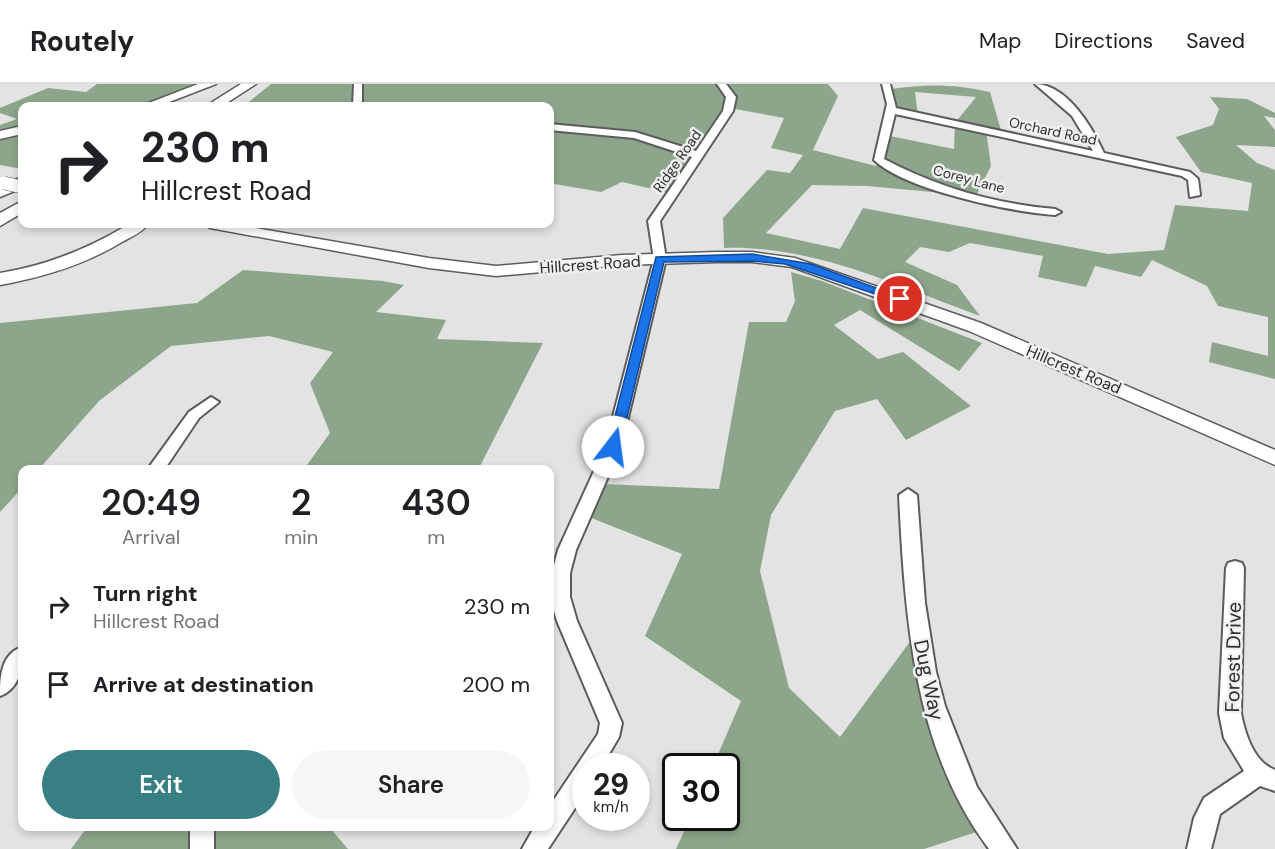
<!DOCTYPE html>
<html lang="en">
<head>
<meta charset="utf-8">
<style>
	:root { --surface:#fff; --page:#f6f6f6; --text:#202124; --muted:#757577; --line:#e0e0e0; --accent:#377f82 }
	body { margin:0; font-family:"DM Sans",sans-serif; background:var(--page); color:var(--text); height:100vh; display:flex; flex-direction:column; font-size:22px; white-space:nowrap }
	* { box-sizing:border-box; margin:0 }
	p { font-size:20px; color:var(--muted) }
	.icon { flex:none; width:33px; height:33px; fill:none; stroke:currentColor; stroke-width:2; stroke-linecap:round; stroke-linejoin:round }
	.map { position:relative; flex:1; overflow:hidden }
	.side { position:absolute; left:18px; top:381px; width:536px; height:366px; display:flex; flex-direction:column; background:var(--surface); border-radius:12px; box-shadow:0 3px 9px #0003 }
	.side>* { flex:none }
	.guide { position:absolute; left:18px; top:18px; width:536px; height:126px; border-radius:12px; box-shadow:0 3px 9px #0003; background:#fff; color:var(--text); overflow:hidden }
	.speed { position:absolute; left:572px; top:669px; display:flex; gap:12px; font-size:30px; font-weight:700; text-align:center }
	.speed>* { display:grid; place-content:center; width:78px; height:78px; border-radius:50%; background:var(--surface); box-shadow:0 3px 9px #0003; line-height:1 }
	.speed small { font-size:15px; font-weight:400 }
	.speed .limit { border:3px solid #111; border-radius:9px; background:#fff; color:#111 }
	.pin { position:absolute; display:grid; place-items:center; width:51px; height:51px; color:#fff; margin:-26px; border:3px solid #fff; border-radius:50%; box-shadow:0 2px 6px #0007 }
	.me { position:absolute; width:66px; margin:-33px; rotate:15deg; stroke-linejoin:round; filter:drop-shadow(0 0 4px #0008) }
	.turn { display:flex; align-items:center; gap:21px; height:126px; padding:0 24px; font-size:27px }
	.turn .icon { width:78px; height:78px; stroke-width:2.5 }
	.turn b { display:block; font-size:42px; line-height:51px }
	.eta { display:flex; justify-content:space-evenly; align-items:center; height:102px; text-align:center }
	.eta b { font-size:36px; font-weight:600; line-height:42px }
	.action { display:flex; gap:12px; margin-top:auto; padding:12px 24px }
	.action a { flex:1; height:69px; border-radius:36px; background:var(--accent); color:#fff; font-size:24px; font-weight:600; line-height:69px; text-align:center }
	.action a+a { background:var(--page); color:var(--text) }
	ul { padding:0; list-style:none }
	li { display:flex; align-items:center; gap:18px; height:78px; padding:0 24px }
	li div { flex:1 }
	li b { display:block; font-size:22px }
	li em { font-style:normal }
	header { display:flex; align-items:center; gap:36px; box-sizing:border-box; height:84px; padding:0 30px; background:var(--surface); border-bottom:2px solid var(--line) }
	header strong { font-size:28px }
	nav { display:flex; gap:33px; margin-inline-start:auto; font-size:21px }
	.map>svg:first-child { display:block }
	.forest { fill:#8da68b }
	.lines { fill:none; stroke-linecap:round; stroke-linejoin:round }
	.minor-casing { stroke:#5c5c5d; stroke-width:4 }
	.major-casing { stroke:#5c5c5d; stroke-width:3 }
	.highway-casing { stroke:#5c5c5d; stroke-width:3 }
	.minor { fill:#fff; fill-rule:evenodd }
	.major { fill:#fff; fill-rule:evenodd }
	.highway { fill:#fff; fill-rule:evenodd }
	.major-bridge-casing { stroke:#5c5c5d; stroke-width:14; stroke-linecap:butt }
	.major-bridge { stroke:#fff; stroke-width:13 }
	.route { fill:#1a73e8; stroke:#114b97; stroke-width:1.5 }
	.labels { text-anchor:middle; stroke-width:5; stroke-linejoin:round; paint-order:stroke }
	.far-street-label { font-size:14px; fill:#2d2d2d; stroke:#f0f0f1 }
	.street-label { font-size:16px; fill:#2d2d2d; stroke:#f0f0f1 }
	.near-street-label { font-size:20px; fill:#2d2d2d; stroke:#f0f0f1 }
</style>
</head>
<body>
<header>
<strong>Routely</strong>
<nav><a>Map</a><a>Directions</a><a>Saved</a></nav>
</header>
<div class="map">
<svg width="1275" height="765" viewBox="0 0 1275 765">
	<rect width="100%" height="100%" fill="#e3e3e4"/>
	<!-- forest -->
	<path class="forest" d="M 97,0 L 204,0 L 161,22 L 22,22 L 22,85 L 0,81 L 0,41 L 17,35 L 0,29 L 0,24 L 48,4 L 86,8 Z
		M 271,0 L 828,0 L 838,12 L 813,66 L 876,82 L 885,51 L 954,65 L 955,39 L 976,13 L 915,8 L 918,32 L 893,26 L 891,5 C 928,0 953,0 990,8 L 1002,50 L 986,46 L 991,82 L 976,112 L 867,102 L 812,101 L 766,149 L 840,165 L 863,124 L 1108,170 L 1164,166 L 1175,121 L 1248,127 L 1252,99 L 1201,88 L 1176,53 L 1213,41 L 1219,25 L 1210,13 L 1247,15 L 1275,29 L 1275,34 L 1264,32 L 1275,46 L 1275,63 L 1236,61 L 1257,79 L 1275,86 L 1275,295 L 1209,278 L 1212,258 L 1268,272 L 1268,233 L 1218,222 L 1207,202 L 1152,176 L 1141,193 L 1095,182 L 1086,203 L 1038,193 L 1043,172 L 970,159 L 949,168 L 920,163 L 905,178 L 957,201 L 980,232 C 898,202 814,161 724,164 L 723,134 L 767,86 L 790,89 L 803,71 L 771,64 L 784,34 L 724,23 L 666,108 L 622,98 L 601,108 L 549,99 L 549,22 L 244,22 Z
		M 243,186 L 383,197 L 404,201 L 376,228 L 446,236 L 437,255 L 543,259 L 478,386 L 304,385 L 330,349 L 310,299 L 333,268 L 269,252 L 171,262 L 99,317 L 39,385 L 22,386 L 22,404 L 0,428 L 0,239 L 197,219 Z
		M 791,188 L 822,197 L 982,259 L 959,287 L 860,226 L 834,241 L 878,275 L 903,268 L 971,322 L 906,356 L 877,315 L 835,327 L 771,431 L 760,487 L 789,604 L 840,653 L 917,548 L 989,744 L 924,765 L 676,765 L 690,734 L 726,734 L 726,682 L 713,682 L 741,617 L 645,552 L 682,470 L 589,433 L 604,400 L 719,405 L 749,238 L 786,238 L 795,217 Z
		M 88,742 L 329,743 L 348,765 L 71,765 Z"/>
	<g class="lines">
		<defs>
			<path id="minor" d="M 354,0 L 362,0 L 362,22 L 353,22 Z
				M 717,0 L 726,0 L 736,13 L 733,27 L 660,137 L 666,175 L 621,363 L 576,466 L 570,489 L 570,513 L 577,537 L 622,639 L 619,653 L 602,682 L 585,682 L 585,709 L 548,765 L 522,765 L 535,742 L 549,742 L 549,723 L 598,650 L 600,639 L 557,537 L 550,513 L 552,489 L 558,466 L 605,363 L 654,175 L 648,137 L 692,73 L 634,54 L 549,46 L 549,40 L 635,48 L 696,67 L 723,27 L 726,13 Z
				M 882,0 L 890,0 L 896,24 L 1093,67 L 1072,32 L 1035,0 C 1067,0 1092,43 1104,69 L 1190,88 L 1198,95 L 1200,111 L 1190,113 L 1188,96 L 1182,92 L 895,30 L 884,75 C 937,103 995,120 1055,125 L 1061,128 L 1055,131 C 1011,128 905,106 874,76 L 887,20 Z
				M 211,313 L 219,318 L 199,334 L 164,386 L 147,386 L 189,328 Z
				M 908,405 L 917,411 L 925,519 L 936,588 L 945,622 L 977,703 L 1017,765 L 989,765 C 913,664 905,532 899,411 Z
				M 1235,477 L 1242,479 L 1244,484 L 1241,629 C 1245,650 1254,678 1275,686 L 1275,707 L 1260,702 L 1220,730 L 1211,765 L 1187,765 L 1194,734 L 1204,714 L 1244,687 L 1224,654 L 1219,629 L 1226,484 L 1228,479 Z
				M 22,563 C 24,581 20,605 0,612 C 0,593 1,570 22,563 Z
				M 190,742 L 214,742 L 214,765 L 190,765 Z"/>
			<path id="major" d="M 203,140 L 232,140 L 429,174 L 496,182 L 622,171 L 717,168 L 752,168 L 795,174 L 981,239 L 1275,366 L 1275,381 L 969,247 L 792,183 L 752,178 L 717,178 L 622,181 L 496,192 L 429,184 L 210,144 Z"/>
			<path id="highway" d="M 198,0 L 216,0 L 159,22 L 141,22 Z
				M 241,0 L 256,0 L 222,22 L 206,22 Z
				M 22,42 L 22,50 L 0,55 L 0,47 Z
				M 22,93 L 22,104 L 0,113 L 0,102 Z
				M 22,117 L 22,129 L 0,142 L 0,129 Z
				M 129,140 L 148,140 C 143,148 131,153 122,158 C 84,181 44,193 0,201 L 0,189 C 48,181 88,165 129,140 Z"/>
		</defs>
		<!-- minor casing -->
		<use href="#minor" class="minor-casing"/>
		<!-- major casing -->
		<use href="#major" class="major-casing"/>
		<!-- highway casing -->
		<use href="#highway" class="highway-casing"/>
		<!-- minor -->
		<use href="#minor" class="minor"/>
		<!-- major -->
		<use href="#major" class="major"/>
		<!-- highway -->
		<use href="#highway" class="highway"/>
		<defs>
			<path id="major-bridge" d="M 4,99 L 22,103"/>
		</defs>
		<!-- major-bridge casing -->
		<use href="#major-bridge" class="major-bridge-casing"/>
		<!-- major-bridge -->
		<use href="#major-bridge" class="major-bridge"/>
	</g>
	<!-- route -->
	<path class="route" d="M 752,170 L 811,180 L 906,215 L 896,217 L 785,180 L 752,177 L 664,178 L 620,363 L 613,367 L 609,366 L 607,363 L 656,173 Z"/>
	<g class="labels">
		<!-- far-street labels -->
		<g class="far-street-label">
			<text transform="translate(1053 47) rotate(12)" y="5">Orchard Road</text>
			<text transform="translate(677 77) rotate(-55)" y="5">Ridge Road</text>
			<text transform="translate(969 95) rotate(15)" y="5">Corey Lane</text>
		</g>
		<!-- street labels -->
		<g class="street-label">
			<text transform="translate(590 180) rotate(-4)" y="6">Hillcrest Road</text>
			<text transform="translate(1074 285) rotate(23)" y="6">Hillcrest Road</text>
		</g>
		<!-- near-street labels -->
		<g class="near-street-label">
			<text transform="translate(1233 573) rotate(-89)" y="7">Forest Drive</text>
			<text transform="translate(929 596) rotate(78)" y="7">Dug Way</text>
		</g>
	</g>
</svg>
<div class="speed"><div>29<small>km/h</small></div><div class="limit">30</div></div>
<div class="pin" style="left:900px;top:215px;background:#d93025"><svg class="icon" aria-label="arrive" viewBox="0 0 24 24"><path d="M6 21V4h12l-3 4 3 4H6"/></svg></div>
<svg class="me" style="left:613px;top:363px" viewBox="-20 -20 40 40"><circle r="19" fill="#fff"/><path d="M0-13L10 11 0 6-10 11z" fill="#1a73e8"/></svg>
<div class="guide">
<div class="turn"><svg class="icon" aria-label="right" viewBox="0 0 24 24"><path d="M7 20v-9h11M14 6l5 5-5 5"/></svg><div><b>230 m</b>Hillcrest Road</div></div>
</div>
<section class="side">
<div class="eta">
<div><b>20:49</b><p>Arrival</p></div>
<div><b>2</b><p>min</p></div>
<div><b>430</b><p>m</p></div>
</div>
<ul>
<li><svg class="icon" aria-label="right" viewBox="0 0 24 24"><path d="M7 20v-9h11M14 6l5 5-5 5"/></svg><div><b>Turn right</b><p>Hillcrest Road</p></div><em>230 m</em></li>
<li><svg class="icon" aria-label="arrive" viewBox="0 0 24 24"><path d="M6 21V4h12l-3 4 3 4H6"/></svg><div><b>Arrive at destination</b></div><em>200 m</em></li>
</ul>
<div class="action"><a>Exit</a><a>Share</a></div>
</section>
</div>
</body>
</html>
